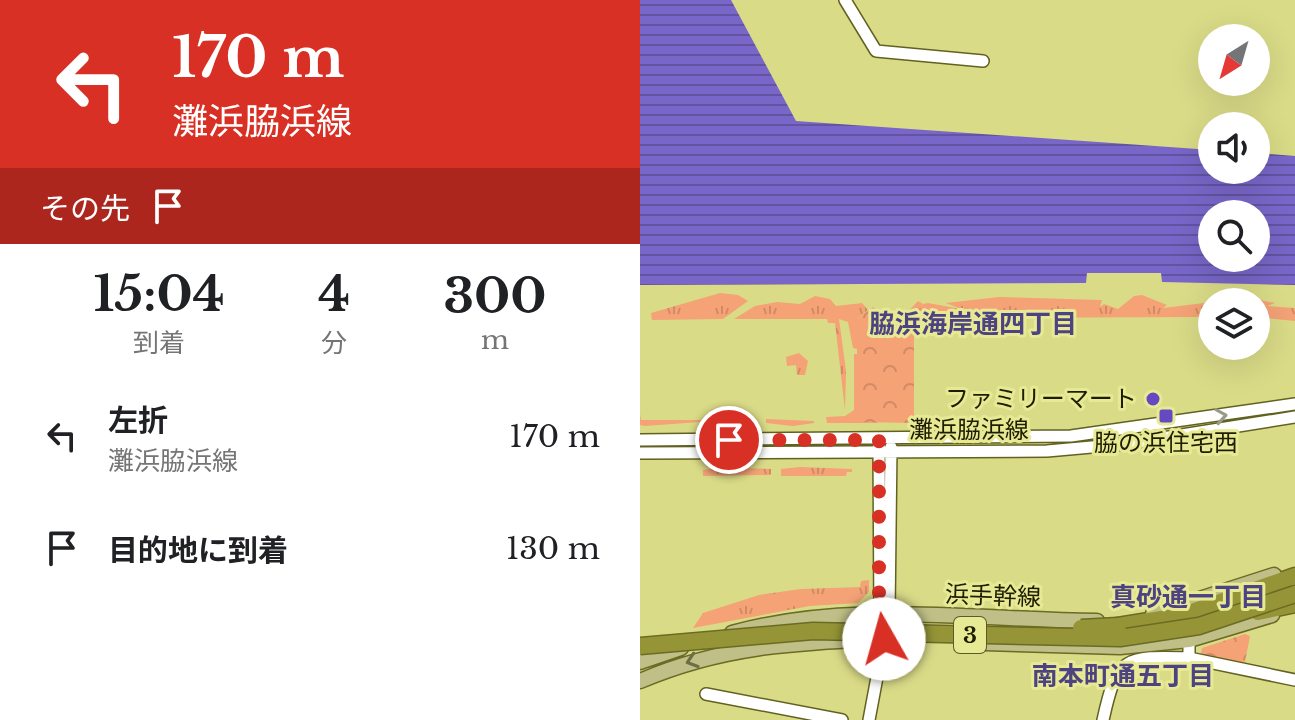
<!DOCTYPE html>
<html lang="ja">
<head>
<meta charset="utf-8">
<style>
	:root { --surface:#fff; --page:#f2f2f2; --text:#202124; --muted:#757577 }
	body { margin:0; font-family:"Libre Baskerville","Noto Sans JP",serif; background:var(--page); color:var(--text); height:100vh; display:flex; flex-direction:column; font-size:30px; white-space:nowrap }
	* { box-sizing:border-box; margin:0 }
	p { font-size:26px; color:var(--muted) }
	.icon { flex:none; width:44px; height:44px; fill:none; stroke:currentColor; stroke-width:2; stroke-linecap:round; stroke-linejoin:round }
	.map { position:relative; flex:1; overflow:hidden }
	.panel { display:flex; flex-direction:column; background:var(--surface); width:640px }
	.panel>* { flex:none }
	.hud { background:#d93025; color:#fff; overflow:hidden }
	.needle { width:52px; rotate:217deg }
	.buttons { position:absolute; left:558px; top:24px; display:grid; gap:16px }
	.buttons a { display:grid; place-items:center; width:72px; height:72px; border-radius:50%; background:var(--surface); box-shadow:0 8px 32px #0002; font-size:40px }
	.pin { position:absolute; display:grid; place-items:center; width:68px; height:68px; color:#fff; margin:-34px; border:4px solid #fff; border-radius:50%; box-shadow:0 2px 8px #0007 }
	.me { position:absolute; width:88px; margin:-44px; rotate:353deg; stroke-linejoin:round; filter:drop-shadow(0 0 6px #0008) }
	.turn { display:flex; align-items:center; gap:28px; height:168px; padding:0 40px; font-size:36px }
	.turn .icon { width:104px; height:104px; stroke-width:2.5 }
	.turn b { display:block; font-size:56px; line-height:68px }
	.then { display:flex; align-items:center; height:76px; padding:0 40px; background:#0003; gap:16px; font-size:30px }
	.eta { display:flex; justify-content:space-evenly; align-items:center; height:136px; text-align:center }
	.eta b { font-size:48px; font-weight:700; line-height:56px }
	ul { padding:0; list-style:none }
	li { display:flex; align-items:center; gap:24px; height:112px; padding:0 40px }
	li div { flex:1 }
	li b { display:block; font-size:30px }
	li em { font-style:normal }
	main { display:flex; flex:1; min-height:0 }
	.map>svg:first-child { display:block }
	.grass { fill:url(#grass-tufts) }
	.forest { fill:url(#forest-crowns) }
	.water { fill:url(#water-rules); fill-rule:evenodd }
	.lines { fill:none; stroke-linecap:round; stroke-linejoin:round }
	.tertiary-casing { stroke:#616121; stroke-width:14 }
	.primary-casing { stroke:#6b6b24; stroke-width:17 }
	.motorway-casing { stroke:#6b6b24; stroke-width:19 }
	.tertiary { stroke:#fff; stroke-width:11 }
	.primary { stroke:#bfbf87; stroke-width:14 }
	.motorway { stroke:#959537; stroke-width:16 }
	.motorway-bridge-casing { stroke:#6b6b24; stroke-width:19; stroke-linecap:butt }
	.motorway-bridge { stroke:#959537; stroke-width:16 }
	.oneway { stroke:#99998c }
	.oneway2 { stroke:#6e6e44 }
	.route { stroke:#d93025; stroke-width:14; stroke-dasharray:0 25.2 }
	.poi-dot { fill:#6549c2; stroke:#e7e994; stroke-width:3 }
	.labels { text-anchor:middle; stroke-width:6; stroke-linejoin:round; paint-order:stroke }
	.shield { fill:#e7e994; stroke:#5a5a2c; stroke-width:2 }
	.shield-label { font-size:22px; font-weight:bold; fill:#1d1d00 }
	.poi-label { font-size:24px; fill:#1d1d00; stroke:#e7e994; text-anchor:end }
	.street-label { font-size:24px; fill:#1d1d00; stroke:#e7e994 }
	.neighbourhood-label { font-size:26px; font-weight:bold; fill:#4d4381; stroke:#e7e994 }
</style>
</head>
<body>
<main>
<section class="panel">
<div class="hud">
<div class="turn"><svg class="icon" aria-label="left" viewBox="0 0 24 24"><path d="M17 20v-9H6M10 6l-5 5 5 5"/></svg><div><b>170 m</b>灘浜脇浜線</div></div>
<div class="then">その先<svg class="icon" aria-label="arrive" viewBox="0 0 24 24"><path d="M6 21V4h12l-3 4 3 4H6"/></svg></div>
</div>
<div class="eta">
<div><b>15:04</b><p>到着</p></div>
<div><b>4</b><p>分</p></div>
<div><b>300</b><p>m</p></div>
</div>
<ul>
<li><svg class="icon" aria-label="left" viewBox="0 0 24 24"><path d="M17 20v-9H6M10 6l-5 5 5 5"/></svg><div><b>左折</b><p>灘浜脇浜線</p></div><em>170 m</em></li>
<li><svg class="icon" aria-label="arrive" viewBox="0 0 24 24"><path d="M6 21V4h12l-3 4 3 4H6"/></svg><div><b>目的地に到着</b></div><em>130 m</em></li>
</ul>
</section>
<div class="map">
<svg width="655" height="720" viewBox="0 0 655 720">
	<defs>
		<pattern id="grass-tufts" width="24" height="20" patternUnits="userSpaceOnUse" patternTransform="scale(2)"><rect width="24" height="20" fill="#f4a276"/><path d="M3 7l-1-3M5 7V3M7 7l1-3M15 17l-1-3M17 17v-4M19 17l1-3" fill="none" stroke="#d18b64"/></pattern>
		<pattern id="forest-crowns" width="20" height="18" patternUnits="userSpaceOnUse" patternTransform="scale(2)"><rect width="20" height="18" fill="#f4a276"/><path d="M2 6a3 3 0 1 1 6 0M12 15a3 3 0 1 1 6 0" fill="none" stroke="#d18b64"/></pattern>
		<pattern id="water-rules" width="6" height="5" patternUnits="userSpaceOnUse" patternTransform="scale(2)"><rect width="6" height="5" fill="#7867c8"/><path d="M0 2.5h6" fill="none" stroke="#6254a0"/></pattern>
	</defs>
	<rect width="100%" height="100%" fill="#dadb87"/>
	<!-- grass -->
	<path class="grass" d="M 80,293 L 98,295 L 108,301 L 83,319 L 12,320 L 11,313 Z
		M 502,295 L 527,305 L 523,308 L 572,302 L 572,317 L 271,318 L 283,304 L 288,303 L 321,309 L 306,303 L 359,297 L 462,300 L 460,307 L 464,304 L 478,309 L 494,296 Z
		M 175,296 L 190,299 L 196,306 L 222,303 L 228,310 L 217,319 L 217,349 L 213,348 L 208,322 L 199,319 L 206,371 L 205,410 L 195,323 L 188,323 L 187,319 L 94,319 L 115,306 L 137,302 L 160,304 Z
		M 601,296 L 635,303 L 627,306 L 655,308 L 655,321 L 616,317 L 616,302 L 578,301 Z
		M 159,353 L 168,361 L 165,375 L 157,375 L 156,365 L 147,366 L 146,357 Z
		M 214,354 L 222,354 L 238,423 L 187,423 L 186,417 L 205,416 L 214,410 Z
		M 0,414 L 1,420 L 85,420 L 85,427 L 60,422 L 5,426 L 0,425 Z
		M 126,419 L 174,421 L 174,423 L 153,426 L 126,423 Z
		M 83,467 L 131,469 L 131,475 L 63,476 L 63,470 Z
		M 160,467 L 212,469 L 212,472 L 207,472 L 206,476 L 141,476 L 141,469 Z
		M 229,580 L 229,592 L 218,603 L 170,606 L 53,628 L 63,613 L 119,595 L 161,589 L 220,587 L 221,581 Z"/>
	<!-- forest -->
	<path class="forest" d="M 278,301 L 283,304 L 274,315 L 274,423 L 217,422 L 217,319 L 233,307 L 248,321 L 264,316 Z
		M 605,634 L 610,636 L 605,662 L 569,659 L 561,653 L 562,648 Z"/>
	<!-- water -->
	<path class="water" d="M 0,0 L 91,0 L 156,121 L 572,150 L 572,170 L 616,170 L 616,153 L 655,156 L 655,285 L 522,282 L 521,273 L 447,273 L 446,283 L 0,285 ZM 572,214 L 616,214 L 616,258 L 572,258 Z"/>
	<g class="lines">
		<defs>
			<path id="tertiary" d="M 205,0 L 236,51 L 343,61
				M 0,440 L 431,436 L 655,404
				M 239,444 L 240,619
				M 0,453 L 407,451 L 485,444 L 655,417
				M 549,658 L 655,680
				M 66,694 L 202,720
				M 229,720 L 249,613 L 251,447
				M 463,720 C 477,656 484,656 549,658 L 549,640"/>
			<path id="primary" d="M 513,614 L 634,575
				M 92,633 C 212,600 334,620 457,621
				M 345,643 L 480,647 L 549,640 L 632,615
				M 0,662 L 41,648
				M 0,681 C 82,646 152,643 240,639"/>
			<path id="motorway" d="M 618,612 L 655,604
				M 478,626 L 540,616 L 655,576"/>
		</defs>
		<!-- tertiary casing -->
		<use href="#tertiary" class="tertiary-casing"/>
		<!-- primary casing -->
		<use href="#primary" class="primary-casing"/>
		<!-- motorway casing -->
		<use href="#motorway" class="motorway-casing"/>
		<!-- tertiary -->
		<use href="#tertiary" class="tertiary"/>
		<!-- primary -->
		<use href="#primary" class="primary"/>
		<!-- motorway -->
		<use href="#motorway" class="motorway"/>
		<defs>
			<path id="motorway-bridge" d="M 441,628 L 478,626
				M 0,646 L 173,631 L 480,638 L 559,626 L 655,594"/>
		</defs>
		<!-- motorway-bridge casing -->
		<use href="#motorway-bridge" class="motorway-bridge-casing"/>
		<!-- motorway-bridge -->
		<use href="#motorway-bridge" class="motorway-bridge"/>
	</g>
	<!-- one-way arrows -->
	<defs><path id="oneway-chevron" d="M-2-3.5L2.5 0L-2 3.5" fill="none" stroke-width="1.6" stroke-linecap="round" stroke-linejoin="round" transform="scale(2)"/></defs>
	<use class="oneway" href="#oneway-chevron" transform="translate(581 416) rotate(-9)"/>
	<use class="oneway2" href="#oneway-chevron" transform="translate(52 661) rotate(162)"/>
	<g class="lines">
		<!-- route -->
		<path class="route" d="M 89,440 L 239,440 L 239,613 L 244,639"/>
	</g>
	<!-- markers -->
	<g class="poi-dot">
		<circle cx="513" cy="399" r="8"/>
		<rect x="518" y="408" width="16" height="16" rx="4"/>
	</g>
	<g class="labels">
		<!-- shield labels -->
		<rect class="shield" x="314" y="617" width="32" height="36" rx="6"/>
		<g class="shield-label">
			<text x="330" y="643">3</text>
		</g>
		<!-- poi labels -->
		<g class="poi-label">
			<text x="497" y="407">ファミリーマート</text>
			<text x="526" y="451" text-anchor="middle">脇の浜住宅西</text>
		</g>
		<!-- street labels -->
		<g class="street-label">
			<text x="329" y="438">灘浜脇浜線</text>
			<text transform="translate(353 596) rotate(2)" y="8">浜手幹線</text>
		</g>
		<!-- neighbourhood labels -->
		<g class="neighbourhood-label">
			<text x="333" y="333">脇浜海岸通四丁目</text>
			<text x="548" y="606">真砂通一丁目</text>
			<text x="483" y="685">南本町通五丁目</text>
		</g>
	</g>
</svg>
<div class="buttons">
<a><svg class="needle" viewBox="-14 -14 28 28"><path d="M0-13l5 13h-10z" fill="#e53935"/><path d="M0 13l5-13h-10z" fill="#757577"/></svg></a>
<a><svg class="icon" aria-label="sound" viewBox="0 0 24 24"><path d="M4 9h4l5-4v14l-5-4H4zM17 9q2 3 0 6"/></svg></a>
<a><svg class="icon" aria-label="search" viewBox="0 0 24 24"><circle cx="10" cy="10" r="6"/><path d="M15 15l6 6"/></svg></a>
<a><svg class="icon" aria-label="layers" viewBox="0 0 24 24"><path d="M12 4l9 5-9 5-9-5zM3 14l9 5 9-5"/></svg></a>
</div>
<div class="pin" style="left:89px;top:440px;background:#d93025"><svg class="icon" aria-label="arrive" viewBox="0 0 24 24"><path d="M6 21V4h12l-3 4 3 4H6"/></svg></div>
<svg class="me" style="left:244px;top:639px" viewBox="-20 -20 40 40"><circle r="19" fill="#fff"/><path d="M0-13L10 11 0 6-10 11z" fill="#d93025"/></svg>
</div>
</main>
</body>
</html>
